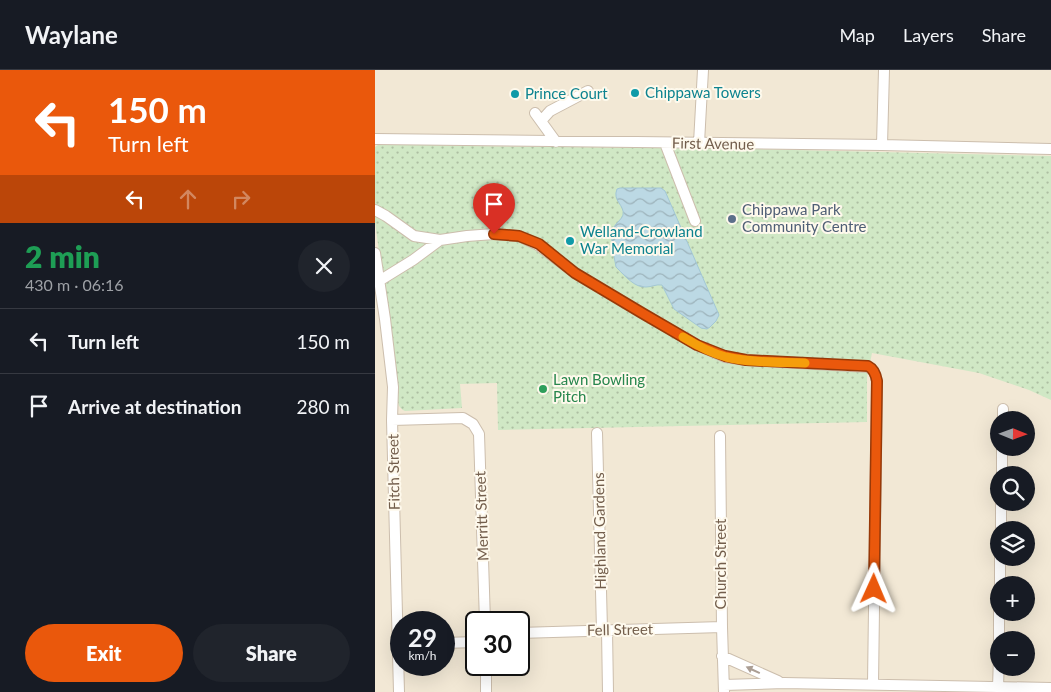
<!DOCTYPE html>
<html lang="en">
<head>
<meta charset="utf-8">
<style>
	:root { --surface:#171b24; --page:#20242c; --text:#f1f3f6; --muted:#9ea1a6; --line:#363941; --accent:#ea580c }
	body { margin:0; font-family:Lato,sans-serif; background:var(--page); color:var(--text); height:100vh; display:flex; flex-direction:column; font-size:19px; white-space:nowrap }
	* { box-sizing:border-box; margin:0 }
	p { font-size:16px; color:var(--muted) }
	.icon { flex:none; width:28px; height:28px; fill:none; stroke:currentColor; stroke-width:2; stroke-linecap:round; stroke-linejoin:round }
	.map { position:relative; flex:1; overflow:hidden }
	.side { display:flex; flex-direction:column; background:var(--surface); width:375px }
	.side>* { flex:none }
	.hud { background:#ea580c; color:#fff; overflow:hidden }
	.needle { width:32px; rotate:91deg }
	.buttons { position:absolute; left:615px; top:341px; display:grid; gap:10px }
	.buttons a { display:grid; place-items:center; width:45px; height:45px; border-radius:50%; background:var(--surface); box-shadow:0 5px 20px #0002; font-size:25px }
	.speed { position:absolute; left:15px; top:541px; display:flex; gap:10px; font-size:25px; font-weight:700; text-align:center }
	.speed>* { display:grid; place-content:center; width:65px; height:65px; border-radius:50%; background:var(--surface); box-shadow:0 5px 20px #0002; line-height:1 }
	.speed small { font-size:12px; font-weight:400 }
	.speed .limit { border:2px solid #111; border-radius:8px; background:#fff; color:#111 }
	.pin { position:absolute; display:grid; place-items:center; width:42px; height:42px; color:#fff; margin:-51px -21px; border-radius:50% 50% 50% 0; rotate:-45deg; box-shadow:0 0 5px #0007 }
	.pin .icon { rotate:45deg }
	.me { position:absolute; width:55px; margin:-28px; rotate:1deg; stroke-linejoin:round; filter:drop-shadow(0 0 4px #0008) }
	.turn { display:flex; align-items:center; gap:18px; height:105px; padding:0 25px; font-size:22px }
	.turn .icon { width:65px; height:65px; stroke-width:2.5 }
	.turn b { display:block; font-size:35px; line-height:42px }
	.lanes { display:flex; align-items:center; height:48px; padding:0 25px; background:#0003; justify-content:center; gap:25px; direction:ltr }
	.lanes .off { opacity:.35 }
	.round { display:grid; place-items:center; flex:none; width:52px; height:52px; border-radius:26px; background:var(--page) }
	.summary { display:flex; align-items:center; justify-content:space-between; height:85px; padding:0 25px }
	h1 { font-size:30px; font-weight:800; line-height:38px; color:#1e9e55 }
	.cta { display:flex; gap:10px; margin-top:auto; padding:10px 25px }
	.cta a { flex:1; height:58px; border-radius:30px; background:var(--accent); color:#fff; font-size:20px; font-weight:800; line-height:58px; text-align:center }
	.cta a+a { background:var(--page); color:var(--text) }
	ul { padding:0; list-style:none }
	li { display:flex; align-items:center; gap:15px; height:65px; padding:0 25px; border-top:1px solid var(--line) }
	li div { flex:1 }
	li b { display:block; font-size:19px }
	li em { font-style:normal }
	header { display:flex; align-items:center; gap:30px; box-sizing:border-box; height:70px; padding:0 25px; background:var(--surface); border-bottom:1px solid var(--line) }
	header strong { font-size:24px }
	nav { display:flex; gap:28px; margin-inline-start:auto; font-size:18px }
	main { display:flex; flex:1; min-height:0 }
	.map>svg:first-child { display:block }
	.residential { fill:#f2e8d5; fill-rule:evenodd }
	.park { fill:url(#park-dots) }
	.water { fill:url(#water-waves); stroke:#a2c7d5 }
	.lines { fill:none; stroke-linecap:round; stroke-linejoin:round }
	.minor-casing { stroke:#ccbead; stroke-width:12 }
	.minor { stroke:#fff; stroke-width:10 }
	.oneway { fill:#ab9e94 }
	.route-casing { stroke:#983908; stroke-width:12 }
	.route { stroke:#ea580c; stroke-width:9 }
	.slow { stroke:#f59e0b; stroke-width:9 }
	.culture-dot { fill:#0f9aa8; stroke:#fef9ec; stroke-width:2 }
	.service-dot { fill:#5c6f8a; stroke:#fef9ec; stroke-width:2 }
	.leisure-dot { fill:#2e9e5b; stroke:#fef9ec; stroke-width:2 }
	.labels { text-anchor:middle; stroke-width:4; stroke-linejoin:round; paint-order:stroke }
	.culture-label { font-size:15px; fill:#0d838f; stroke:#fef9ec; text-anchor:start }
	.street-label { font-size:15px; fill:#735e4c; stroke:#fef9ec }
	.service-label { font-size:15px; fill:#4e5e75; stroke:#fef9ec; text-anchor:start }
	.leisure-label { font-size:15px; fill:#27864d; stroke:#fef9ec; text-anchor:start }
</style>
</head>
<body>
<header>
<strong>Waylane</strong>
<nav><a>Map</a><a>Layers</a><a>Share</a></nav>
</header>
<main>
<section class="side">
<div class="hud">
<div class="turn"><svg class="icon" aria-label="left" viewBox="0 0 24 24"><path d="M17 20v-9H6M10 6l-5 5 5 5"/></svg><div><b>150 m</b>Turn left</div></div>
<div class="lanes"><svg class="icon" aria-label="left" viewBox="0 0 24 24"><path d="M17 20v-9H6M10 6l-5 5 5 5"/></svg><svg class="icon off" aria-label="ahead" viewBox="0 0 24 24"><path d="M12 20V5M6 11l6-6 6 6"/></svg><svg class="icon off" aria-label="right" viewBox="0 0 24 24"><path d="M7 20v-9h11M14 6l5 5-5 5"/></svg></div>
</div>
<div class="summary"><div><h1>2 min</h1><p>430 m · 06:16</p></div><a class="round"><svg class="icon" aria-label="close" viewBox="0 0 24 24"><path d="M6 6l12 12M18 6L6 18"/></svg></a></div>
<ul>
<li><svg class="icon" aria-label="left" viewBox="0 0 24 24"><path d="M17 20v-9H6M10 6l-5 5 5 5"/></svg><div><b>Turn left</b></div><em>150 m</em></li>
<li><svg class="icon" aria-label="arrive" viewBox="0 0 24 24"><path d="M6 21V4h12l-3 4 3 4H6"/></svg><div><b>Arrive at destination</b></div><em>280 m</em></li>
</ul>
<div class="cta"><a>Exit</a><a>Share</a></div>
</section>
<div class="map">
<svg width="676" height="622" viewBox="0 0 676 622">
	<defs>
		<pattern id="park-dots" width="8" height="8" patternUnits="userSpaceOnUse" patternTransform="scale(1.25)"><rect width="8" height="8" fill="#d0e8c5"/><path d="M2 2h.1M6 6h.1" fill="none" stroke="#adbfa2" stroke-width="1.8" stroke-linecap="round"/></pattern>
		<pattern id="water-waves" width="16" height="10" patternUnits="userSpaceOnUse" patternTransform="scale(1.25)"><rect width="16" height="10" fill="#bcd9e4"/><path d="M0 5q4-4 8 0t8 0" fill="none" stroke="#9db3bb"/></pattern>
	</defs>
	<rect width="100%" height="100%" fill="#fbf5e6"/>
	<!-- residential -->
	<path class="residential" d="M 0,0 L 676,0 L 676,622 L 0,622 ZM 624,350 L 651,350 L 651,378 L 624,378 ZM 624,405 L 651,405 L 651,432 L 624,432 ZM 624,460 L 651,460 L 651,488 L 624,488 ZM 624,515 L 651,515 L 651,542 L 624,542 ZM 26,552 L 69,552 L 69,595 L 26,595 ZM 101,552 L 144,552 L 144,595 L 101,595 ZM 624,570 L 651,570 L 651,598 L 624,598 Z"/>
	<!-- park -->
	<path class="park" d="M 15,74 L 94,76 L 381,79 L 676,86 L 676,330 L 654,320 L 604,303 L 497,283 L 492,307 L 492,352 L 123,360 L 122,313 L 85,314 L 87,338 L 30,341 C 20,337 22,323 22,313 L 0,152 L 0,77 L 3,75 Z"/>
	<!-- water -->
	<path class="water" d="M 245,118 L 286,118 L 290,121 L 344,245 L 341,251 L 335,257 L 332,259 L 326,258 L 299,239 L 287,215 C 281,214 277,217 271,217 C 260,218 250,206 243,199 L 241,197 C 239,184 234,170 239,157 C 241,153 247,149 248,145 C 250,135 237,131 242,119 Z"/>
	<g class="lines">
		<defs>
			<path id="minor" d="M 160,43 L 181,72
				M 166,51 L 175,41 L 213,21
				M 0,69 L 507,75 L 676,79
				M 290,73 L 320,151
				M 324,73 L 328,0
				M 507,75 L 509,0
				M 0,140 L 11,146 L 39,166 L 65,170
				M 0,183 L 10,249 L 18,317 L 17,350 L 24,622
				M 4,211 L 38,190 L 65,170 L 92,166 L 119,164 L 144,166 L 163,175 L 200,203 L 267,243 L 322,275 L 350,287 L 371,290 L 493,297 C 499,299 501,305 502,311 L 498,614
				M 17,350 L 88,348 L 98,354 L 104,364 L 110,552
				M 628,350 L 628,339
				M 222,363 L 227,560
				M 345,366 L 347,557 L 349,622
				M 627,405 L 627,378
				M 626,460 L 626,432
				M 625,515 L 625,488
				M 232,560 L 233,622
				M 144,563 L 347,557
				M 624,570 L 624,542
				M 69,573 L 101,572
				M 347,586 L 403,611
				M 111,595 L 111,622
				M 349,615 L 409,613 L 676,618
				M 623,617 L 624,587"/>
		</defs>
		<!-- minor casing -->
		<use href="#minor" class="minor-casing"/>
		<!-- minor -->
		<use href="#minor" class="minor"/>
	</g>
	<!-- one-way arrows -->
	<defs><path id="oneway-solid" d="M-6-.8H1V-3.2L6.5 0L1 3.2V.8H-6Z" transform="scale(1.25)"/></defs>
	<use class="oneway" href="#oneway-solid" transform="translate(378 600) rotate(-155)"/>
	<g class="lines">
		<defs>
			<path id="route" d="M 119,164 L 144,166 L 164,174 L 200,203 L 267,243 L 322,275 L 350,286 L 371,290 L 493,296 C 499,299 501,305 502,311 L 499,519"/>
		</defs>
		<!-- route casing -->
		<use href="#route" class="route-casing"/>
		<!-- route -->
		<use href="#route" class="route"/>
		<!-- slow -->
		<path class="slow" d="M 308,267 C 321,275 336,283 351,287 C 376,293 404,292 430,293"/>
	</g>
	<!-- markers -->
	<g class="culture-dot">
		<circle cx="260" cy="23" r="5"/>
		<circle cx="140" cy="24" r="5"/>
		<circle cx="195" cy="171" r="5"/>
	</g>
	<circle class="service-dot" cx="357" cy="149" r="5"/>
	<circle class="leisure-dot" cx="168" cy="319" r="5"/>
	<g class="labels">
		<!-- culture labels -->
		<g class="culture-label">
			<text x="270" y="28">Chippawa Towers</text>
			<text x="150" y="29">Prince Court</text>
			<text x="205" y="167">Welland-Crowland<tspan x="205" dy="17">War Memorial</tspan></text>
		</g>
		<!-- street labels -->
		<g class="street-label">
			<text transform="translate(338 74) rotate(1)" y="5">First Avenue</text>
			<text transform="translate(19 402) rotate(-91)" y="5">Fitch Street</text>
			<text transform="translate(107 446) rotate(-92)" y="5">Merritt Street</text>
			<text transform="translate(225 461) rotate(-91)" y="5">Highland Gardens</text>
			<text transform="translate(346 494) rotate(-90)" y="5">Church Street</text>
			<text transform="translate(245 560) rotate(-1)" y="5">Fell Street</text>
		</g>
		<!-- service labels -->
		<g class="service-label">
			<text x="367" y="145">Chippawa Park<tspan x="367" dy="17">Community Centre</tspan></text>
		</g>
		<!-- leisure labels -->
		<g class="leisure-label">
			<text x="178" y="315">Lawn Bowling<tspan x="178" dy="17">Pitch</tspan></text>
		</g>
	</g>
</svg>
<div class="buttons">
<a><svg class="needle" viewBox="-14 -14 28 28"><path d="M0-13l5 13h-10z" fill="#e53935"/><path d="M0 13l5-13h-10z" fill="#9ea1a6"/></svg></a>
<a><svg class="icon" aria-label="search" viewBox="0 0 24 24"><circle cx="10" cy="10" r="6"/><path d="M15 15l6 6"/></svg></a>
<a><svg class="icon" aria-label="layers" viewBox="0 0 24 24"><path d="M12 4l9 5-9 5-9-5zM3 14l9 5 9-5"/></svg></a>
<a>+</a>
<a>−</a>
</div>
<div class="speed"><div>29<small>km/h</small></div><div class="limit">30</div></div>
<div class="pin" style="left:119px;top:164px;background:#d93025"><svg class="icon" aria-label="arrive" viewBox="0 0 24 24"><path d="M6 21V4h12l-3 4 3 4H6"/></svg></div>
<svg class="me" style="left:499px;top:519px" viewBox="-20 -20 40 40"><path d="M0-17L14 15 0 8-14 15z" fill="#ea580c" stroke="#fff" stroke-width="4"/></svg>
</div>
</main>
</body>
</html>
